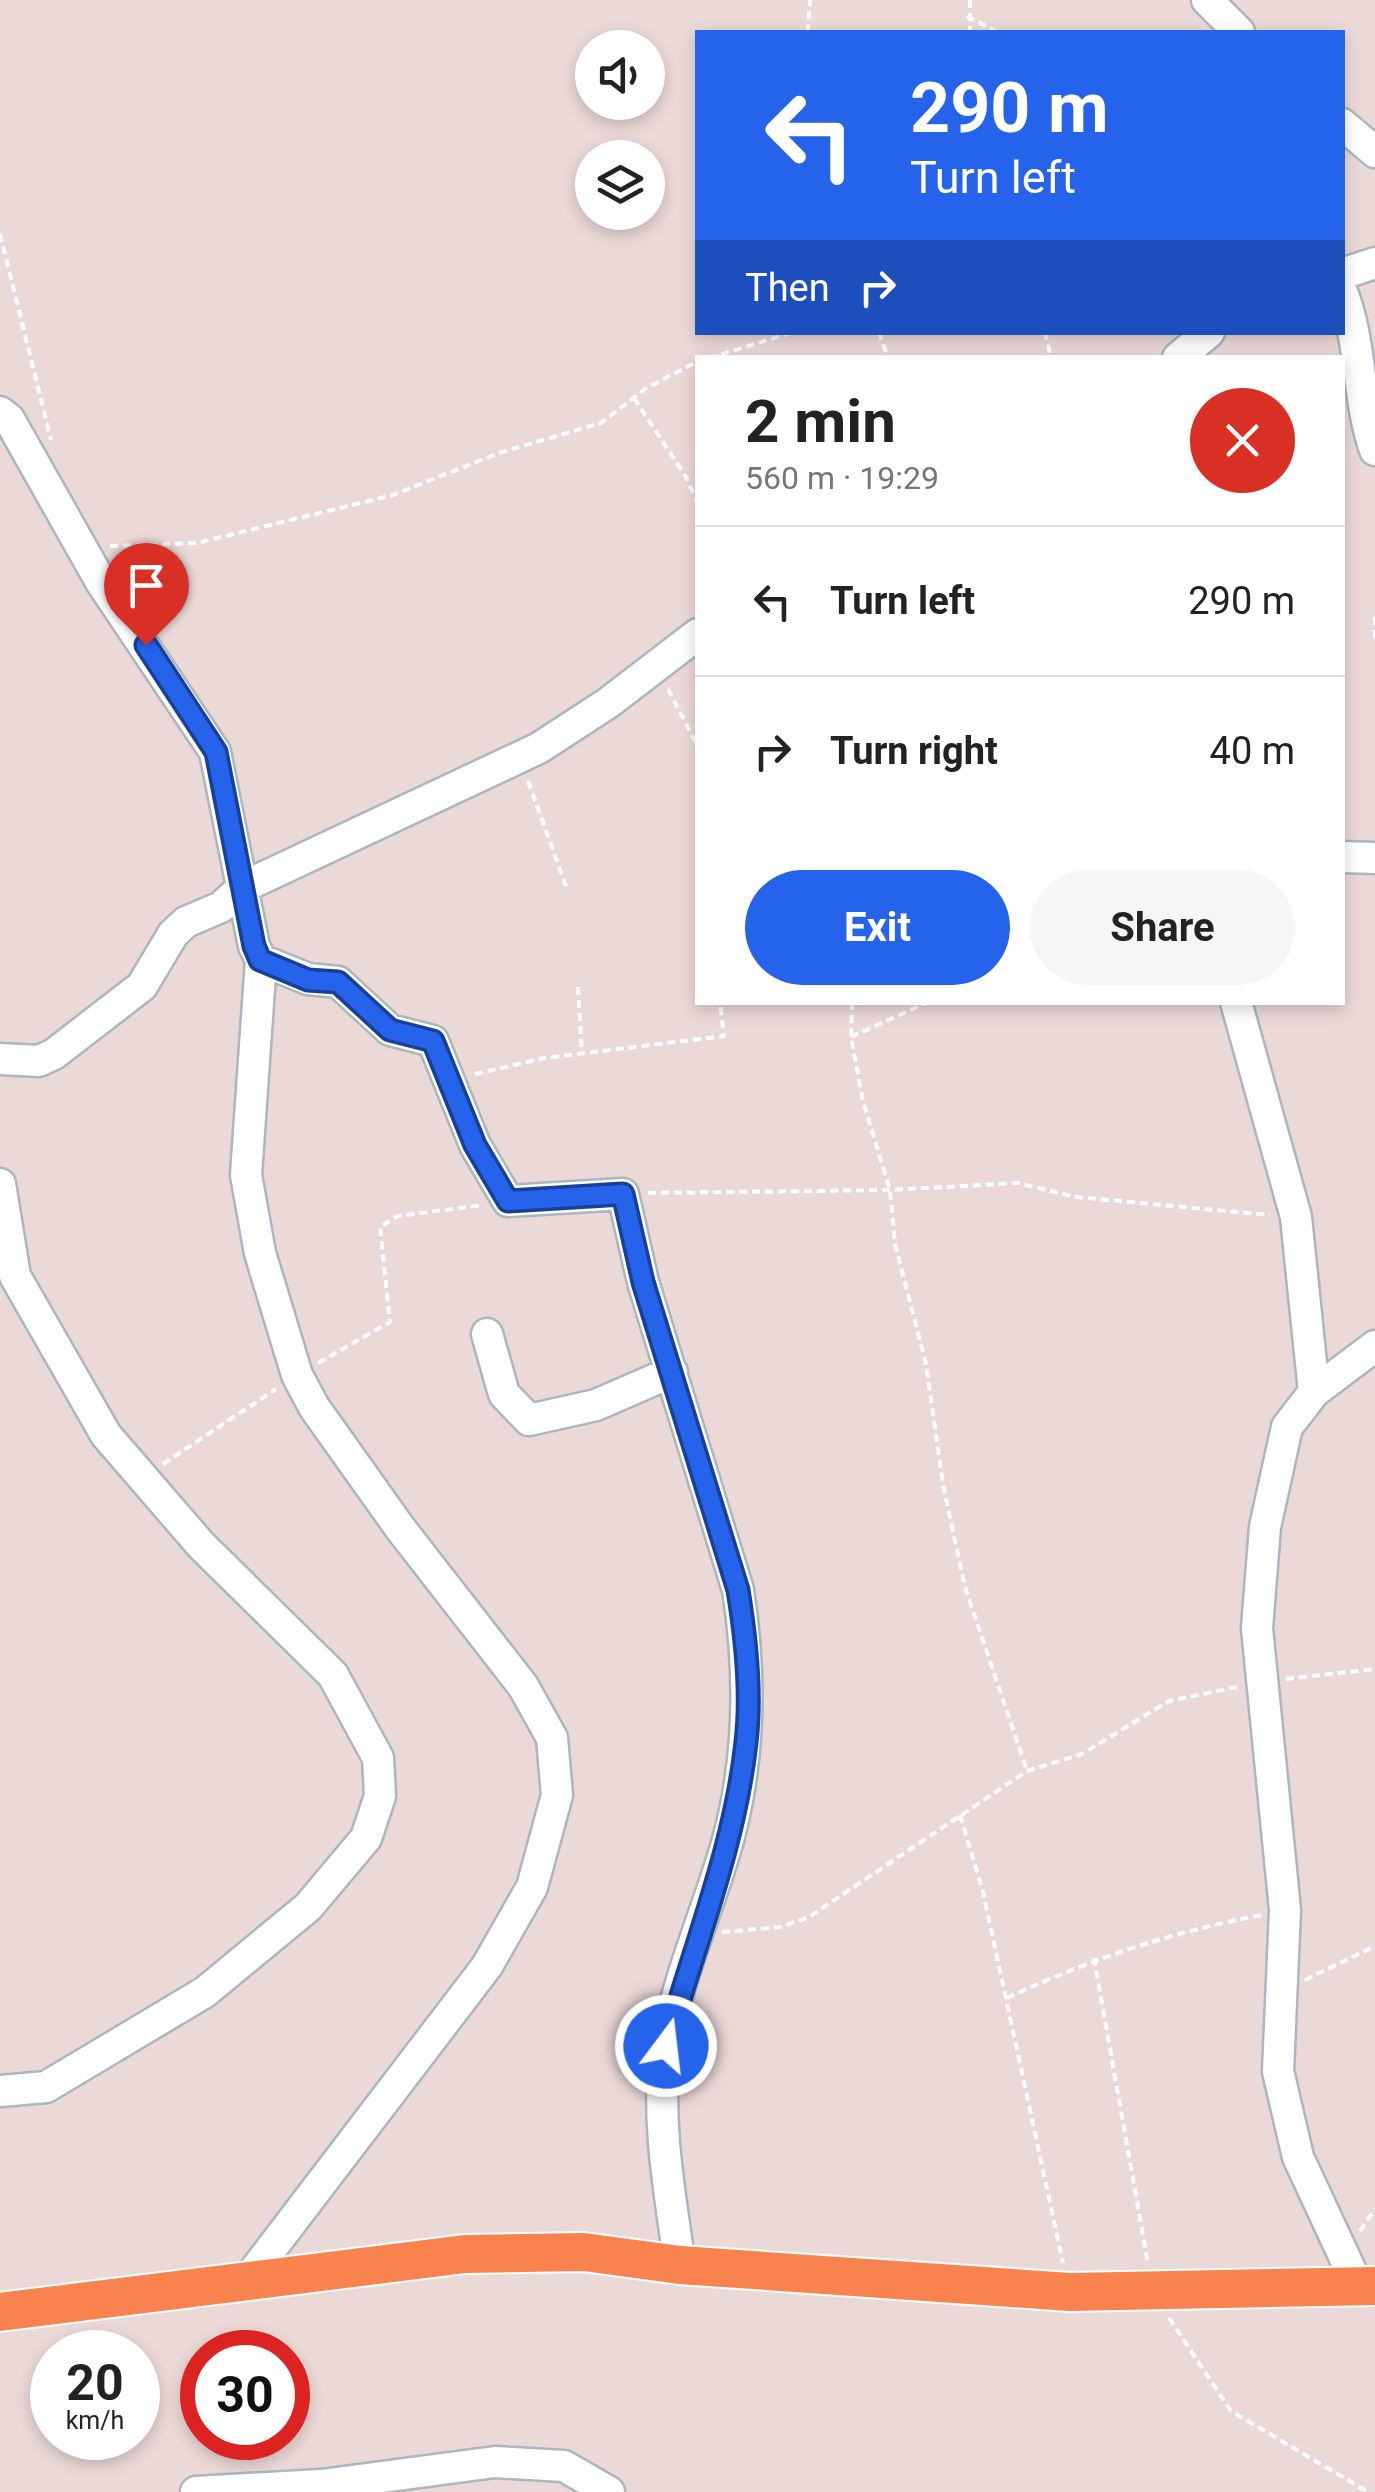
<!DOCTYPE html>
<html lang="en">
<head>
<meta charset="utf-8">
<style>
	:root { --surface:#fff; --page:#f6f6f6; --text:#222; --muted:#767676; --line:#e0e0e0; --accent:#2563eb }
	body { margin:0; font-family:Roboto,sans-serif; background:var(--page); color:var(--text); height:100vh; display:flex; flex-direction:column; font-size:38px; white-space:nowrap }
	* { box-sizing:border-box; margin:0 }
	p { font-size:32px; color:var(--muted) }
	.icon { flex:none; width:55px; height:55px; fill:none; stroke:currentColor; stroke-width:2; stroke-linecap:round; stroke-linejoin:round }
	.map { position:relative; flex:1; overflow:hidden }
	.details { position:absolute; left:695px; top:355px; width:650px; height:650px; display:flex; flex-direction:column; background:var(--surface); border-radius:0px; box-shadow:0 5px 15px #0003 }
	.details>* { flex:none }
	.top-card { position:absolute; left:695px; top:30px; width:650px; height:305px; border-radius:0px; box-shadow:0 5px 15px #0003; background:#2563eb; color:#fff; overflow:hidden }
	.controls { position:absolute; left:575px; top:30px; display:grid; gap:20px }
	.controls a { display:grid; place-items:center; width:90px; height:90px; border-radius:50%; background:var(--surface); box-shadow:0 5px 15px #0003; font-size:50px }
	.speed { position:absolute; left:30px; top:2330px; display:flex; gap:20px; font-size:50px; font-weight:700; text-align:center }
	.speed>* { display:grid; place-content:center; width:130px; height:130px; border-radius:50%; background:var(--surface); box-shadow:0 5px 15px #0003; line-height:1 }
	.speed small { font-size:25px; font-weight:400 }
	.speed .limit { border:15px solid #d22; background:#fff; color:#111 }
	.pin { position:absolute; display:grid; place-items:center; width:85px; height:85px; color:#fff; margin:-102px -42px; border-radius:50% 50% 50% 0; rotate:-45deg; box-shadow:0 0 10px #0007 }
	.pin .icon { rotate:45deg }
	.me { position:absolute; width:110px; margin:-55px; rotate:15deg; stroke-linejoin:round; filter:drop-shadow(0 0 8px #0008) }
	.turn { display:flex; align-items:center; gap:35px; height:210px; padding:0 50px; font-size:45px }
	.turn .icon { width:130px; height:130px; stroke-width:2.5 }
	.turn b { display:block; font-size:70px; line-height:85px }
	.then { display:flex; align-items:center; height:95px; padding:0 50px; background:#0003; gap:20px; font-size:38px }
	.round { display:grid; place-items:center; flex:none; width:105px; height:105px; border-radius:52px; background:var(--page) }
	.summary { display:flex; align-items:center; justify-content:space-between; height:170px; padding:0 50px }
	h1 { font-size:60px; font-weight:700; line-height:75px }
	.action { display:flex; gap:20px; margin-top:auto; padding:20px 50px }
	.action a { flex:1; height:115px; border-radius:60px; background:var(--accent); color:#fff; font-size:40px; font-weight:700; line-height:115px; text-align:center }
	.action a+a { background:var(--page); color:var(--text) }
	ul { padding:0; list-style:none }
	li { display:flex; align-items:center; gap:30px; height:150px; padding:0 50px; border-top:2px solid var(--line) }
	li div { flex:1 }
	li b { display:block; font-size:38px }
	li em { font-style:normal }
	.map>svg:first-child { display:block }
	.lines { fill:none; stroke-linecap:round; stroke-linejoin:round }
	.minor-casing { stroke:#abb6bd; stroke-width:35 }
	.major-casing { stroke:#fff; stroke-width:42 }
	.path { stroke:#fff; stroke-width:4; stroke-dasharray:8 5; stroke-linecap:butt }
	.minor { stroke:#fff; stroke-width:30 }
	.major { stroke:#f9834e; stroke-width:38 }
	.route-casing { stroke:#184099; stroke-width:25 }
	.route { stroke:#2563eb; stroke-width:18 }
</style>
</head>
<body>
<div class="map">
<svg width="1375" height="2492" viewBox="0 0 1375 2492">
	<rect width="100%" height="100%" fill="#ebd9d7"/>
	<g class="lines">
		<defs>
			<path id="minor" d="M 1207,0 L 1239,32
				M 1342,124 L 1375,152
				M 1342,274 L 1375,263
				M 1342,292 C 1362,343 1357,398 1375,450
				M 1178,358 L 1209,332
				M 0,412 L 9,419 L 101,582 L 215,752 L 254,946 L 261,960 L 308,979 L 338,982 L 390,1030 L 433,1041 L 475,1145 L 508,1201 L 623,1194 L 643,1282 L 738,1590 C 751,1673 750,1758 728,1840 C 709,1908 678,1975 666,2045 C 655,2115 670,2196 680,2265
				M 1342,857 L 1375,858
				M 1236,1002 L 1296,1217 L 1314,1392 L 1287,1427 L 1265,1527 L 1257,1628 L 1285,1910 L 1278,2071 L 1298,2157 L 1357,2284
				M 0,1059 L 39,1061 L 54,1054 L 142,986 L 173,934 L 186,922 L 221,907 L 243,887 L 539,748 L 608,703 L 698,634
				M 0,1184 L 15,1276 L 106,1435 L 201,1545 L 333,1675 L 378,1758 L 380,1796 L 366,1838 L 308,1907 L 205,1992 L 46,2087 L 0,2091
				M 487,1334 L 504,1394 L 529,1420 L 596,1405 L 672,1372
				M 1314,1392 L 1375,1346
				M 245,2283 L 487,1966 L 532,1887 L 557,1795 L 552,1738 L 523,1686 L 400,1528 L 314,1407 L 297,1375 L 260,1253 L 246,1175 L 261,960
				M 196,2492 L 321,2485 L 495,2462 L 564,2466 L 609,2492"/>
			<path id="major" d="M 0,2312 L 465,2254 L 584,2252 L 680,2265 L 1070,2292 L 1375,2286"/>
		</defs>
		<!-- minor casing -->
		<use href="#minor" class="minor-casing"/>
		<!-- major casing -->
		<use href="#major" class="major-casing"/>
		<!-- path -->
		<path class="path" d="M 970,0 L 970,32
			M 967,16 L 997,32
			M 808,32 L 810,0
			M 0,234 L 51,440
			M 879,332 L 888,358
			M 1045,332 L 1051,358
			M 709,358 L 794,332
			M 634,398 L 686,477 L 698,504
			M 110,546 L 197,543 L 393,495 L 499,453 L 601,423 L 645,389 L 698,361
			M 1375,617 L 1375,643
			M 668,689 L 698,747
			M 528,781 L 567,889
			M 578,987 L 582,1055
			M 852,1002 L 851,1037 L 863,1101 L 890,1190 L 895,1244 L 926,1364 L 943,1485 L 965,1587 L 1027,1771
			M 851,1037 L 928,1002
			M 475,1074 L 545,1058 L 724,1036 L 720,1002
			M 648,1193 L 890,1190 L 1018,1183 L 1076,1197 L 1270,1215
			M 318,1363 L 390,1322 L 380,1227 L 398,1216 L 483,1205
			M 163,1464 L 276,1389
			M 1286,1679 L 1375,1669
			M 960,1815 L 983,1892 L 1063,2263
			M 722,1932 L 780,1927 L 809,1917 L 1027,1771 L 1082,1754 L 1169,1701 L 1237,1687
			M 1094,1958 L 1148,2264
			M 1305,1980 L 1375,1946
			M 1007,1998 C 1091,1959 1171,1932 1262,1915
			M 1360,2231 L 1375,2209
			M 1169,2318 L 1231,2411 L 1368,2492"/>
		<!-- minor -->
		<use href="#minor" class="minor"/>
		<!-- major -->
		<use href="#major" class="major"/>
	</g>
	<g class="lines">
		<defs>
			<path id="route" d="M 146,645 L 216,752 L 254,946 L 260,960 L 308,980 L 338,982 L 390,1030 L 433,1041 L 475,1145 L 508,1201 L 623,1194 L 643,1282 L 738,1590 C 746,1639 752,1692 746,1742 C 735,1846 694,1946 666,2046"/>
		</defs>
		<!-- route casing -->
		<use href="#route" class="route-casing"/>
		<!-- route -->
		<use href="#route" class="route"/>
	</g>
</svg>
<div class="controls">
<a><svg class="icon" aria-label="sound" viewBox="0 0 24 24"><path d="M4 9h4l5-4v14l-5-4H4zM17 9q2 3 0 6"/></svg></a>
<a><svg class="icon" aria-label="layers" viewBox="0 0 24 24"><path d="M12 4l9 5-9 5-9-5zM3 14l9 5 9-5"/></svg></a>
</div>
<div class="speed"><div>20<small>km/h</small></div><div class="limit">30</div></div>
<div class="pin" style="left:146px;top:645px;background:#d93025"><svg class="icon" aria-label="arrive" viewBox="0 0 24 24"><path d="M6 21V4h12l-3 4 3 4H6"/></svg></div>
<svg class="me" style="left:666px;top:2046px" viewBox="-20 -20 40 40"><circle r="17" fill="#2563eb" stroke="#fff" stroke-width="3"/><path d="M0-11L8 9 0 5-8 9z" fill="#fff"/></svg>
<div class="top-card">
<div class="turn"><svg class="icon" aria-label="left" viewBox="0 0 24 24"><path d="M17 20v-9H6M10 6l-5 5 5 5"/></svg><div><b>290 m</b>Turn left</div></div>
<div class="then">Then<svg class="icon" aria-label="right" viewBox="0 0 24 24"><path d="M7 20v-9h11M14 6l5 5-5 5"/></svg></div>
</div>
<section class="details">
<div class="summary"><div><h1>2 min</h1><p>560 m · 19:29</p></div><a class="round" style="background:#d93025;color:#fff"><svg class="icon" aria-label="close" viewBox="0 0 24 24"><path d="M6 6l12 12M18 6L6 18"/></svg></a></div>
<ul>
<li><svg class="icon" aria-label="left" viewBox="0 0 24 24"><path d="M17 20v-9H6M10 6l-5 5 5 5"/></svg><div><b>Turn left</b></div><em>290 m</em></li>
<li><svg class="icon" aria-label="right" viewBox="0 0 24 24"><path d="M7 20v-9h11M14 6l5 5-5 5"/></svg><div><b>Turn right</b></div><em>40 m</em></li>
</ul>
<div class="action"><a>Exit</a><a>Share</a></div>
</section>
</div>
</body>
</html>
